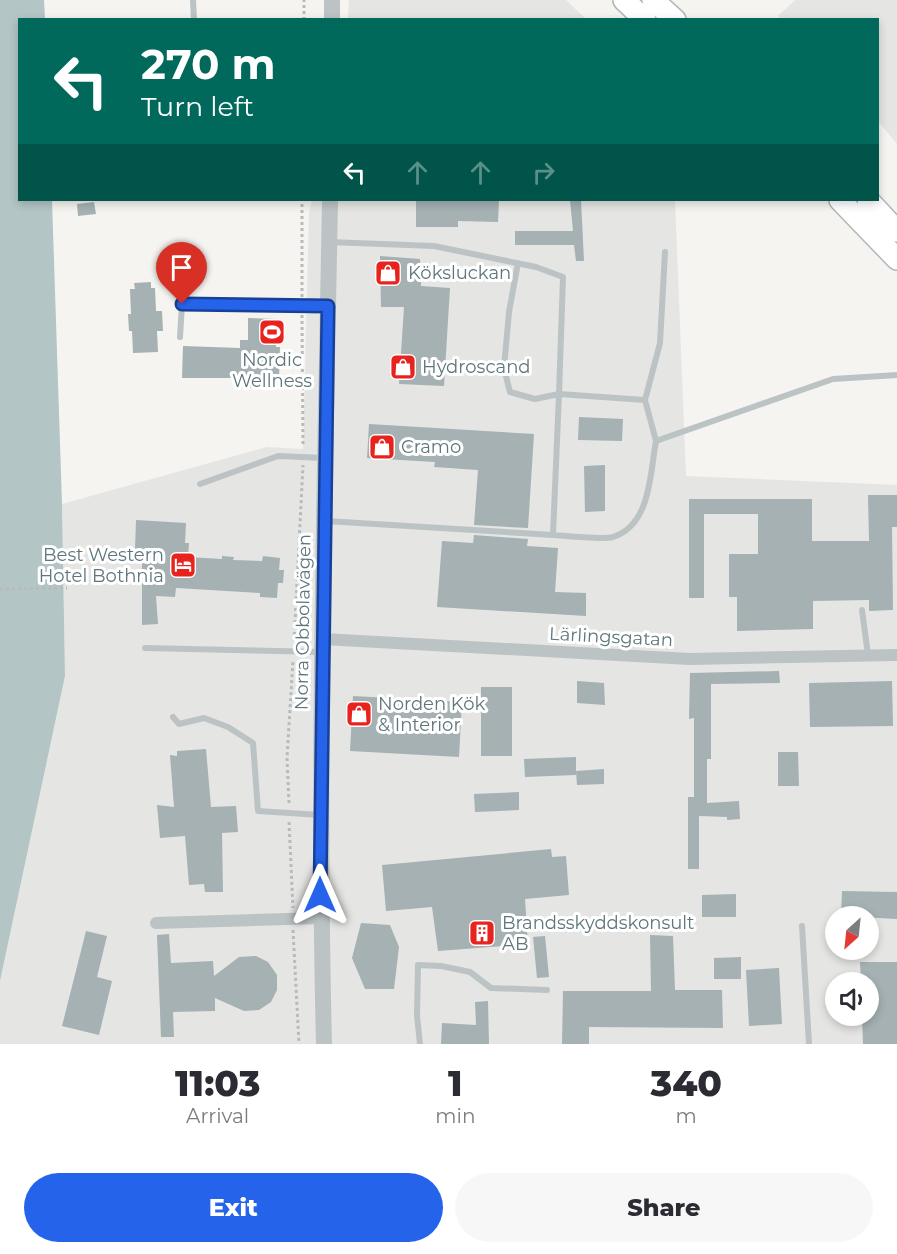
<!DOCTYPE html>
<html lang="en">
<head>
<meta charset="utf-8">
<style>
	:root { --surface:#fff; --page:#f7f7f7; --text:#2b2b33; --muted:#7c7c81; --accent:#2563eb }
	body { margin:0; font-family:Montserrat,sans-serif; background:var(--page); color:var(--text); height:100vh; display:flex; flex-direction:column; font-size:22px; white-space:nowrap }
	* { box-sizing:border-box; margin:0 }
	p { font-size:20px; color:var(--muted) }
	.icon { flex:none; width:33px; height:33px; fill:none; stroke:currentColor; stroke-width:2; stroke-linecap:round; stroke-linejoin:round }
	.map { position:relative; height:1044px; overflow:hidden }
	.details { display:flex; flex-direction:column; background:var(--surface); flex:1 }
	.details>* { flex:none }
	.guide { position:absolute; left:18px; top:18px; width:861px; height:183px; border-radius:0px; box-shadow:0 3px 9px #0003; background:#00695c; color:#fff; overflow:hidden }
	.needle { width:39px; rotate:207deg }
	.buttons { position:absolute; left:825px; top:906px; display:grid; gap:12px }
	.buttons a { display:grid; place-items:center; width:54px; height:54px; border-radius:50%; background:var(--surface); box-shadow:0 3px 9px #0003; font-size:30px }
	.pin { position:absolute; display:grid; place-items:center; width:51px; height:51px; color:#fff; margin:-62px -26px; border-radius:50% 50% 50% 0; rotate:-45deg; box-shadow:0 0 6px #0007 }
	.pin .icon { rotate:45deg }
	.me { position:absolute; width:66px; margin:-33px; rotate:0deg; stroke-linejoin:round; filter:drop-shadow(0 0 4px #0008) }
	.turn { display:flex; align-items:center; gap:21px; height:126px; padding:0 24px; font-size:27px }
	.turn .icon { width:78px; height:78px; stroke-width:2.5 }
	.turn b { display:block; font-size:42px; line-height:51px }
	.lanes { display:flex; align-items:center; height:57px; padding:0 24px; background:#0003; justify-content:center; gap:30px; direction:ltr }
	.lanes .off { opacity:.35 }
	.eta { display:flex; justify-content:space-evenly; align-items:center; height:102px; text-align:center }
	.eta b { font-size:36px; font-weight:800; line-height:42px }
	.cta { display:flex; gap:12px; margin-top:auto; padding:12px 24px }
	.cta a { flex:1; height:69px; border-radius:36px; background:var(--accent); color:#fff; font-size:24px; font-weight:800; line-height:69px; text-align:center }
	.cta a+a { background:var(--page); color:var(--text) }
	.map>svg:first-child { display:block }
	.built { fill:#e5e5e4; fill-rule:evenodd }
	.water { fill:#b3c5c5 }
	.building { fill:#a5b1b3 }
	.lines { fill:none; stroke-linecap:round; stroke-linejoin:round }
	.trunk-casing { stroke:#b2b7b9; stroke-width:24 }
	.path { stroke:#b6bbbc; stroke-width:3; stroke-dasharray:3 3; stroke-linecap:butt }
	.service { stroke:#bcc3c5; stroke-width:6 }
	.minor { stroke:#bcc3c5; stroke-width:12 }
	.tertiary { stroke:#bcc3c5; stroke-width:16 }
	.trunk { stroke:#fff; stroke-width:21 }
	.route-casing { stroke:#184099; stroke-width:15 }
	.route { stroke:#2563eb; stroke-width:10 }
	.labels { text-anchor:middle; stroke-width:6; stroke-linejoin:round; paint-order:stroke }
	.poi-label { font-size:18px; fill:#5e767c; stroke:#fff; text-anchor:start }
	.street-label { font-size:18px; fill:#5e767c; stroke:#fff }
</style>
</head>
<body>
<div class="map">
<svg width="897" height="1044" viewBox="0 0 897 1044">
	<rect width="100%" height="100%" fill="#f5f4f0"/>
	<!-- built -->
	<path class="built" d="M 349,0 L 566,0 L 586,19 L 348,19 Z
		M 795,0 L 897,0 L 897,144 L 878,121 L 878,20 L 781,19 L 778,16 Z
		M 312,200 L 675,200 L 686,476 L 897,485 L 897,1044 L 0,1044 L 0,981 L 65,676 L 62,504 L 267,447 L 303,449 L 309,212 ZM 836,916 L 868,916 L 868,950 L 836,950 ZM 836,982 L 868,982 L 868,1016 L 836,1016 Z"/>
	<!-- water -->
	<path class="water" d="M 0,0 L 44,0 L 45,19 L 20,20 L 20,200 L 52,200 L 62,504 L 65,676 L 0,981 Z"/>
	<!-- building -->
	<path class="building" d="M 416,200 L 499,200 L 498,222 L 458,221 L 458,227 L 416,227 Z
		M 570,200 L 581,200 L 584,261 L 576,261 L 574,245 L 515,245 L 515,231 L 573,231 Z
		M 94,202 L 96,214 L 78,216 L 77,204 Z
		M 380,256 L 420,259 L 421,286 L 450,288 L 444,386 L 399,384 L 404,307 L 381,307 Z
		M 151,282 L 151,288 L 155,288 L 156,311 L 162,311 L 163,331 L 157,331 L 158,352 L 133,353 L 132,331 L 129,331 L 128,314 L 131,314 L 130,289 L 135,289 L 134,283 Z
		M 248,318 L 277,319 L 276,347 L 280,347 L 279,381 L 276,381 L 275,388 L 249,388 L 249,378 L 182,378 L 183,346 L 240,348 L 240,340 L 248,340 Z
		M 579,417 L 623,419 L 622,441 L 578,440 Z
		M 369,424 L 534,434 L 528,528 L 474,525 L 478,470 L 434,467 L 435,462 L 367,458 Z
		M 605,465 L 605,511 L 585,512 L 584,466 Z
		M 868,495 L 897,495 L 897,527 L 892,527 L 893,610 L 869,611 L 869,600 L 813,601 L 813,629 L 737,631 L 737,597 L 729,597 L 729,554 L 758,554 L 758,514 L 704,514 L 704,598 L 689,598 L 689,499 L 812,499 L 812,541 L 869,541 Z
		M 136,520 L 186,523 L 185,543 L 189,543 L 188,557 L 222,559 L 222,556 L 234,557 L 233,560 L 262,561 L 263,556 L 280,558 L 279,570 L 284,570 L 283,583 L 278,583 L 277,598 L 260,597 L 260,593 L 176,588 L 175,597 L 156,596 L 158,624 L 142,625 L 142,551 L 135,550 Z
		M 474,535 L 528,539 L 527,546 L 558,548 L 555,592 L 586,593 L 586,616 L 437,607 L 442,541 L 473,543 Z
		M 779,671 L 780,683 L 711,684 L 711,759 L 707,759 L 707,803 L 739,801 L 740,819 L 727,820 L 727,817 L 699,816 L 699,869 L 688,869 L 688,797 L 694,797 L 694,718 L 689,719 L 690,673 Z
		M 577,681 L 604,683 L 605,705 L 577,703 Z
		M 892,681 L 893,726 L 810,727 L 809,683 Z
		M 481,687 L 512,687 L 512,756 L 481,756 Z
		M 353,696 L 462,702 L 459,757 L 350,751 Z
		M 206,749 L 211,807 L 236,806 L 238,832 L 222,833 L 223,892 L 205,892 L 204,884 L 189,885 L 185,836 L 160,838 L 157,805 L 174,807 L 170,755 L 177,756 L 177,751 Z
		M 778,752 L 798,752 L 799,786 L 778,786 Z
		M 576,757 L 576,775 L 525,777 L 524,759 Z
		M 604,769 L 604,784 L 577,785 L 576,771 Z
		M 519,792 L 519,810 L 475,812 L 474,794 Z
		M 551,849 L 552,857 L 566,856 L 569,895 L 525,899 L 528,944 L 438,951 L 432,907 L 386,911 L 382,865 Z
		M 842,891 L 897,892 L 897,919 L 841,916 Z
		M 736,894 L 736,917 L 702,917 L 702,895 Z
		M 361,923 L 390,925 L 399,947 L 394,989 L 365,989 L 352,958 Z
		M 86,931 L 107,936 L 97,977 L 112,981 L 99,1035 L 62,1026 Z
		M 169,934 L 171,963 L 213,961 L 214,976 L 239,957 L 256,956 L 268,962 L 277,975 L 277,990 L 271,1002 L 259,1010 L 244,1011 L 215,998 L 215,1011 L 173,1012 L 174,1037 L 161,1037 L 157,935 Z
		M 650,935 L 673,936 L 675,990 L 722,990 L 723,1028 L 589,1027 L 589,1044 L 562,1044 L 563,991 L 651,991 Z
		M 545,936 L 549,977 L 537,978 L 533,937 Z
		M 741,957 L 741,979 L 714,979 L 714,958 Z
		M 860,962 L 897,962 L 897,1044 L 863,1044 L 862,1016 L 868,1016 L 868,982 L 861,982 Z
		M 779,968 L 782,1024 L 749,1026 L 746,970 Z
		M 488,1001 L 489,1044 L 441,1044 L 442,1023 L 476,1025 L 475,1002 Z"/>
	<g class="lines">
		<defs>
			<path id="trunk" d="M 624,0 L 645,20
				M 653,0 L 675,20
				M 840,200 L 897,259
				M 868,200 L 897,231"/>
		</defs>
		<!-- trunk casing -->
		<use href="#trunk" class="trunk-casing"/>
		<!-- path -->
		<path class="path" d="M 304,20 L 304,0
			M 302,297 L 302,200
			M 302,315 L 303,447
			M 0,589 L 67,588
			M 294,641 L 303,465
			M 289,803 L 287,758 L 293,660
			M 289,822 L 293,908
			M 293,930 L 299,1044"/>
		<!-- service -->
		<path class="service" d="M 193,0 L 194,20
			M 329,242 L 434,246 L 536,267 L 563,277 L 559,394 L 645,400 L 656,441 L 833,379 L 897,375
			M 180,337 L 182,304 L 327,306
			M 645,400 L 660,343 L 665,252
			M 200,484 L 278,456 L 324,458
			M 326,521 L 553,535 L 559,394 L 535,399 L 510,392 L 504,368 L 509,312 L 518,263
			M 553,535 C 567,536 602,540 613,537 C 651,525 650,473 656,441
			M 862,610 L 868,655
			M 145,648 L 322,652
			M 173,717 L 179,724 L 204,718 L 228,727 L 253,743 L 258,811 L 320,815
			M 802,926 L 809,1044
			M 420,1044 L 417,1016 L 418,965 L 441,966 L 470,972 L 491,988 L 547,990"/>
		<!-- minor -->
		<path class="minor" d="M 323,639 L 690,659 L 897,655
			M 156,923 L 321,918"/>
		<!-- tertiary -->
		<path class="tertiary" d="M 332,20 L 332,0
			M 324,1044 C 317,763 325,481 330,200"/>
		<!-- trunk -->
		<use href="#trunk" class="trunk"/>
	</g>
	<g class="lines">
		<defs>
			<path id="route" d="M 182,304 L 328,306 L 320,895"/>
		</defs>
		<!-- route casing -->
		<use href="#route" class="route-casing"/>
		<!-- route -->
		<use href="#route" class="route"/>
	</g>
	<!-- icons -->
	<defs>
		<symbol id="shop-square" viewBox="-11 -11 22 22"><rect x="-9" y="-9" width="18" height="18" rx="4" fill="#e8231d" stroke="#fff"/><path d="M-5-2.5h2.3a2.7 3.5 0 0 1 5.4 0H5L5.5 6h-11ZM-1.5-2.5h3a1.5 2.3 0 0 0-3 0Z" fill="#fff"/></symbol>
		<symbol id="stadium-square" viewBox="-11 -11 22 22"><rect x="-9" y="-9" width="18" height="18" rx="4" fill="#e8231d" stroke="#fff"/><path d="M0-5a6.5 5 0 1 0 0 10a6.5 5 0 1 0 0-10ZM-3.5-1.8h7v3.6h-7Z" fill="#fff"/></symbol>
		<symbol id="hotel-square" viewBox="-11 -11 22 22"><rect x="-9" y="-9" width="18" height="18" rx="4" fill="#e8231d" stroke="#fff"/><path d="M-6-4.5h1.5V1H6V5H4.5V3h-9V5H-6ZM-4 0a1.8 1.8 0 1 1 3.6 0ZM.5 0V-2.5h3Q6-2.5 6 0Z" fill="#fff"/></symbol>
		<symbol id="building-square" viewBox="-11 -11 22 22"><rect x="-9" y="-9" width="18" height="18" rx="4" fill="#e8231d" stroke="#fff"/><path d="M-4-6H4V6H1V3H-1V6H-4ZM-2.5-4.3h1.7v1.8h-1.7ZM.8-4.3h1.7v1.8H.8ZM-2.5-1h1.7V.8h-1.7ZM.8-1h1.7V.8H.8Z" fill="#fff"/></symbol>
	</defs>
	<g fill-rule="evenodd">
		<use href="#shop-square" x="373" y="258" width="30" height="30"/>
		<use href="#stadium-square" x="257" y="317" width="30" height="30"/>
		<use href="#shop-square" x="388" y="352" width="30" height="30"/>
		<use href="#shop-square" x="367" y="432" width="30" height="30"/>
		<use href="#hotel-square" x="168" y="550" width="30" height="30"/>
		<use href="#shop-square" x="344" y="699" width="30" height="30"/>
		<use href="#building-square" x="467" y="918" width="30" height="30"/>
	</g>
	<g class="labels">
		<!-- poi labels -->
		<g class="poi-label">
			<text x="408" y="279">Köksluckan</text>
			<text x="272" y="366" text-anchor="middle">Nordic<tspan x="272" dy="21">Wellness</tspan></text>
			<text x="422" y="373">Hydroscand</text>
			<text x="401" y="453">Cramo</text>
			<text x="164" y="561" text-anchor="end">Best Western<tspan x="164" dy="21">Hotel Bothnia</tspan></text>
			<text x="378" y="710">Norden Kök<tspan x="378" dy="21">&amp; Interior</tspan></text>
			<text x="502" y="929">Brandsskyddskonsult<tspan x="502" dy="21">AB</tspan></text>
		</g>
		<!-- street labels -->
		<g class="street-label">
			<text transform="translate(303 622) rotate(-89)" y="6">Norra Obbolavägen</text>
			<text transform="translate(611 637) rotate(3)" y="6">Lärlingsgatan</text>
		</g>
	</g>
</svg>
<div class="buttons">
<a><svg class="needle" viewBox="-14 -14 28 28"><path d="M0-13l5 13h-10z" fill="#e53935"/><path d="M0 13l5-13h-10z" fill="#7c7c81"/></svg></a>
<a><svg class="icon" aria-label="sound" viewBox="0 0 24 24"><path d="M4 9h4l5-4v14l-5-4H4zM17 9q2 3 0 6"/></svg></a>
</div>
<div class="pin" style="left:182px;top:304px;background:#d93025"><svg class="icon" aria-label="arrive" viewBox="0 0 24 24"><path d="M6 21V4h12l-3 4 3 4H6"/></svg></div>
<svg class="me" style="left:320px;top:895px" viewBox="-20 -20 40 40"><path d="M0-17L14 15 0 8-14 15z" fill="#2563eb" stroke="#fff" stroke-width="4"/></svg>
<div class="guide">
<div class="turn"><svg class="icon" aria-label="left" viewBox="0 0 24 24"><path d="M17 20v-9H6M10 6l-5 5 5 5"/></svg><div><b>270 m</b>Turn left</div></div>
<div class="lanes"><svg class="icon" aria-label="left" viewBox="0 0 24 24"><path d="M17 20v-9H6M10 6l-5 5 5 5"/></svg><svg class="icon off" aria-label="ahead" viewBox="0 0 24 24"><path d="M12 20V5M6 11l6-6 6 6"/></svg><svg class="icon off" aria-label="ahead" viewBox="0 0 24 24"><path d="M12 20V5M6 11l6-6 6 6"/></svg><svg class="icon off" aria-label="right" viewBox="0 0 24 24"><path d="M7 20v-9h11M14 6l5 5-5 5"/></svg></div>
</div>
</div>
<section class="details">
<div class="eta">
<div><b>11:03</b><p>Arrival</p></div>
<div><b>1</b><p>min</p></div>
<div><b>340</b><p>m</p></div>
</div>
<div class="cta"><a>Exit</a><a>Share</a></div>
</section>
</body>
</html>
